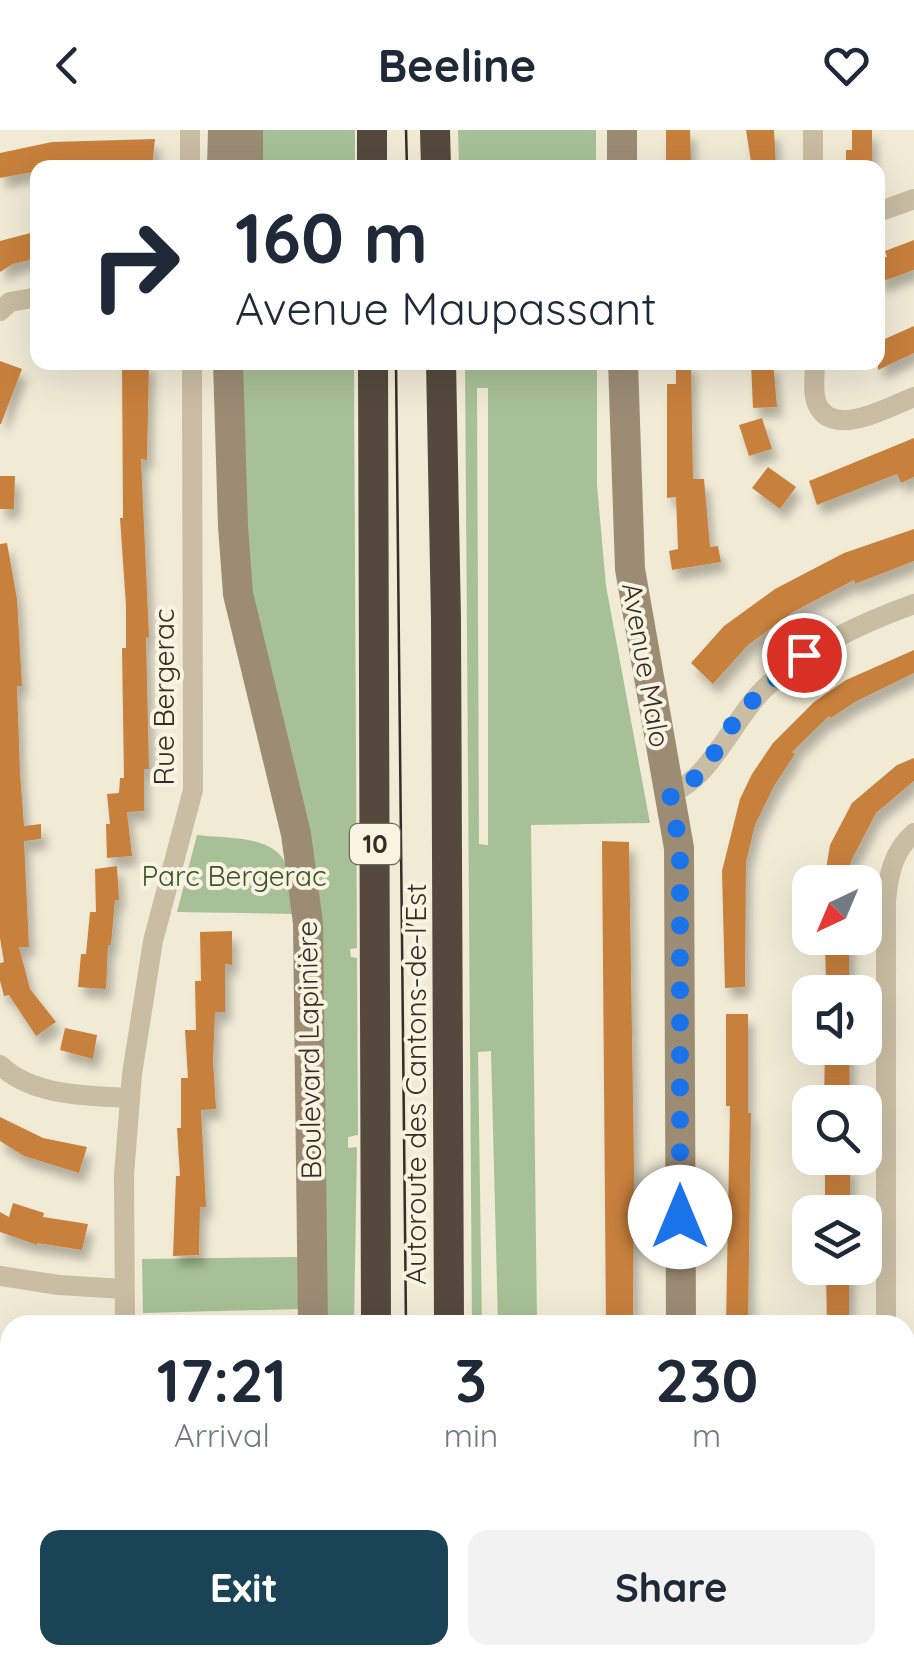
<!DOCTYPE html>
<html lang="en">
<head>
<meta charset="utf-8">
<style>
	:root { --surface:#fff; --page:#f2f2f3; --text:#1f2937; --muted:#747a83; --accent:#1a4355 }
	body { margin:0; font-family:Quicksand,sans-serif; background:var(--page); color:var(--text); height:100vh; display:flex; flex-direction:column; font-size:38px; white-space:nowrap }
	* { box-sizing:border-box; margin:0 }
	p { font-size:32px; color:var(--muted) }
	.icon { flex:none; width:55px; height:55px; fill:none; stroke:currentColor; stroke-width:2; stroke-linecap:round; stroke-linejoin:round }
	.map { position:relative; flex:1; overflow:hidden }
	.details { position:absolute; left:0px; top:1185px; width:915px; height:350px; display:flex; flex-direction:column; background:var(--surface); border-radius:30px 30px 0 0; box-shadow:0 10px 40px #0002 }
	.details>* { flex:none }
	.top-card { position:absolute; left:30px; top:30px; width:855px; height:210px; border-radius:20px; box-shadow:0 10px 40px #0002; background:#fff; color:var(--text); overflow:hidden }
	.needle { width:65px; rotate:224deg }
	.tools { position:absolute; left:792px; top:735px; display:grid; gap:20px }
	.tools a { display:grid; place-items:center; width:90px; height:90px; border-radius:20px; background:var(--surface); box-shadow:0 10px 40px #0002; font-size:50px }
	.pin { position:absolute; display:grid; place-items:center; width:85px; height:85px; color:#fff; margin:-42px; border:5px solid #fff; border-radius:50%; box-shadow:0 2px 10px #0007 }
	.me { position:absolute; width:110px; margin:-55px; rotate:0deg; stroke-linejoin:round; filter:drop-shadow(0 0 8px #0008) }
	.turn { display:flex; align-items:center; gap:35px; height:210px; padding:0 40px; font-size:45px }
	.turn .icon { width:130px; height:130px; stroke-width:2.5 }
	.turn b { display:block; font-size:70px; line-height:85px }
	.eta { display:flex; justify-content:space-evenly; align-items:center; height:170px; text-align:center }
	.eta b { font-size:60px; font-weight:700; line-height:70px }
	.primary-button { display:flex; gap:20px; margin-top:auto; padding:20px 40px }
	.primary-button a { flex:1; height:115px; border-radius:20px; background:var(--accent); color:#fff; font-size:40px; font-weight:700; line-height:115px; text-align:center }
	.primary-button a+a { background:var(--page); color:var(--text) }
	header { display:flex; justify-content:space-between; align-items:center; height:130px; padding:0 40px; background:var(--surface); font-size:45px; font-weight:700 }
	.map>svg:first-child { display:block }
	.green { fill:#a8c097; fill-rule:evenodd }
	.building { fill:#c8803e; filter:url(#shadow) }
	.lines { fill:none; stroke-linecap:round; stroke-linejoin:round }
	.street { stroke:#c9bda3; stroke-width:20 }
	.secondary { stroke:#9c8c74; stroke-width:30 }
	.highway { stroke:#54493c; stroke-width:30 }
	.tram { stroke:#332d25; stroke-width:2.5 }
	.route { stroke:#1a73e8; stroke-width:18; stroke-dasharray:0 32.4 }
	.labels { text-anchor:middle; stroke-width:8; stroke-linejoin:round; paint-order:stroke }
	.shield { fill:#f9f4e2; stroke:#6e695e; stroke-width:2.5 }
	.shield-label { font-size:25px; font-weight:bold; fill:#332d25 }
	.street-label { font-size:28px; fill:#332d25; stroke:#f9f4e2 }
	.park-label { font-size:28px; fill:#395229; stroke:#f9f4e2 }
</style>
</head>
<body>
<header><svg class="icon" aria-label="back" viewBox="0 0 24 24"><path d="M15 5l-7 7 7 7"/></svg>Beeline<svg class="icon" aria-label="heart" viewBox="0 0 24 24"><path d="M12 20l-8-8c-3-5 5-10 8-4 3-6 11-1 8 4z"/></svg></header>
<div class="map">
<svg width="914" height="1535" viewBox="0 0 914 1535">
	<defs>
		<filter id="shadow"><feDropShadow dx="5.5" dy="10" stdDeviation="5" flood-color="#0004"/></filter>
	</defs>
	<rect width="100%" height="100%" fill="#f1ebd6"/>
	<!-- green -->
	<path class="green" d="M 258,0 L 355,0 L 355,37 L 258,38 Z
		M 458,0 L 596,0 L 596,37 L 459,37 Z
		M 239,233 L 354,233 L 357,818 L 350,819 L 351,827 L 357,828 L 358,1005 L 348,1007 L 348,1018 L 357,1017 L 354,1195 L 326,1195 L 323,827 L 248,442 Z
		M 465,233 L 597,233 L 597,355 L 606,456 L 650,693 L 531,695 L 537,1195 L 498,1195 L 491,921 L 478,922 L 482,1195 L 472,1195 ZM 488,258 L 488,715 L 487,715 L 479,714 L 477,258 Z
		M 197,705 C 224,709 275,704 286,735 C 292,750 292,769 295,784 L 177,782 Z
		M 299,1127 L 300,1179 L 143,1183 L 142,1129 Z"/>
	<!-- building -->
	<path class="building" d="M 666,0 L 690,0 L 691,38 L 666,38 Z
		M 746,0 L 774,0 L 776,38 L 752,38 Z
		M 852,0 L 872,0 L 872,38 L 846,38 L 846,20 L 852,20 Z
		M 155,9 L 152,38 L 102,35 L 38,38 L 38,41 L 0,48 L 0,23 L 52,12 Z
		M 38,101 L 38,128 L 13,134 L 0,142 L 0,111 Z
		M 914,110 L 914,140 L 878,153 L 878,127 L 887,127 L 885,121 Z
		M 914,196 L 914,223 L 878,240 L 878,212 Z
		M 0,231 L 22,239 L 1,294 L 0,294 Z
		M 122,232 L 149,232 L 147,330 L 141,329 L 149,507 L 146,507 L 149,639 L 144,639 L 144,681 L 127,682 L 132,726 L 107,728 L 106,694 L 110,694 L 107,664 L 119,663 L 120,648 L 124,648 L 122,518 L 126,518 L 126,476 L 120,388 L 123,388 Z
		M 676,232 L 691,232 L 693,349 L 704,349 L 710,417 L 718,416 L 721,432 L 672,440 L 669,421 L 678,419 L 676,367 L 667,368 L 667,254 L 676,254 Z
		M 751,232 L 773,232 L 777,277 L 753,278 Z
		M 762,288 L 772,319 L 749,326 L 739,295 Z
		M 914,308 L 914,347 L 901,353 L 897,344 L 817,375 L 809,351 Z
		M 768,337 L 796,357 L 780,379 L 752,358 Z
		M 0,346 L 15,346 L 14,379 L 0,379 Z
		M 914,399 L 914,431 L 855,454 L 854,450 L 793,482 L 748,515 L 713,554 L 691,533 L 724,496 L 775,459 L 844,423 Z
		M 7,413 L 17,469 L 22,556 L 17,556 L 20,643 L 24,696 L 41,694 L 41,709 L 24,711 L 29,817 L 19,817 L 30,859 L 56,892 L 36,906 L 9,865 L 4,866 L 0,851 L 0,833 L 4,832 L 0,808 L 0,414 Z
		M 914,520 L 914,543 L 855,572 L 831,588 L 829,586 L 792,622 L 795,624 L 774,656 L 755,695 L 746,732 L 745,857 L 725,858 L 722,741 L 740,669 L 752,644 L 773,613 L 814,572 L 846,550 Z
		M 914,628 L 914,651 L 876,683 L 851,731 L 847,752 L 824,752 L 830,715 L 852,673 L 897,635 Z
		M 602,711 L 629,712 L 634,1035 L 633,1195 L 606,1195 Z
		M 117,736 L 119,770 L 115,770 L 111,815 L 108,815 L 106,859 L 78,857 L 81,824 L 86,824 L 90,782 L 96,782 L 95,739 Z
		M 232,801 L 232,835 L 225,834 L 225,882 L 215,882 L 213,931 L 216,979 L 201,980 L 206,1077 L 200,1077 L 199,1125 L 173,1126 L 176,1046 L 180,1046 L 177,998 L 181,998 L 181,948 L 188,948 L 185,900 L 196,900 L 195,851 L 201,851 L 200,802 Z
		M 825,808 L 849,808 L 849,857 L 826,857 Z
		M 726,884 L 748,884 L 748,983 L 751,983 L 748,1195 L 726,1195 L 730,976 L 726,976 Z
		M 65,898 L 97,905 L 93,929 L 60,920 Z
		M 825,918 L 849,918 L 850,972 L 824,972 Z
		M 0,987 L 43,1008 L 87,1017 L 79,1043 L 24,1026 L 0,1011 Z
		M 825,1034 L 850,1034 L 850,1070 L 825,1070 Z
		M 13,1073 L 44,1083 L 43,1087 L 88,1094 L 82,1120 L 37,1113 L 37,1115 L 0,1102 L 0,1082 L 9,1087 Z
		M 826,1138 L 849,1138 L 849,1195 L 827,1195 Z"/>
	<g class="lines">
		<!-- street -->
		<path class="street" d="M 190,0 L 190,38
			M 813,38 L 813,0
			M 878,82 L 914,69
			M 0,181 L 10,172 L 38,167
			M 815,232 C 815,245 812,262 817,274 C 833,310 890,276 914,267
			M 670,663 C 711,650 734,586 767,556 C 810,517 859,494 914,474
			M 0,935 C 32,966 87,966 130,968
			M 0,1146 L 59,1155 L 124,1159
			M 125,1195 L 124,1045 L 132,944 L 153,811 L 193,660 L 192,232
			M 886,1195 L 886,772 C 888,746 893,721 914,703
			M 905,1297 L 914,1297
			M 0,1360 L 10,1361
			M 905,1504 L 914,1503
			M 132,1525 L 132,1535
			M 889,1525 L 889,1535"/>
		<!-- secondary -->
		<path class="secondary" d="M 248,0 L 248,38
			M 622,0 L 622,38
			M 222,38 L 223,0
			M 228,232 L 233,396 L 238,464 L 296,704 L 308,793 L 313,1195
			M 623,232 L 630,439 L 679,718 L 681,1195
			M 315,1525 L 315,1535
			M 684,1525 L 684,1535"/>
		<!-- highway -->
		<path class="highway" d="M 372,0 L 372,38
			M 435,0 L 436,38
			M 373,232 L 376,1195
			M 441,232 L 446,490 L 449,1195
			M 379,1525 L 379,1535
			M 486,1525 L 486,1535
			M 448,1535 L 448,1525"/>
		<!-- tram -->
		<path class="tram" d="M 406,0 L 407,38
			M 396,232 L 406,1195
			M 421,1525 L 421,1535"/>
	</g>
	<g class="lines">
		<!-- route -->
		<path class="route" d="M 680,1087 L 680,718 L 670,663 C 704,652 716,616 736,590 C 755,565 780,545 804,525"/>
	</g>
	<g class="labels">
		<!-- shield labels -->
		<rect class="shield" x="350" y="694" width="50" height="40" rx="8"/>
		<g class="shield-label">
			<text x="375" y="723">10</text>
		</g>
		<!-- street labels -->
		<g class="street-label">
			<text transform="translate(646 535) rotate(80)" y="10">Avenue Malo</text>
			<text transform="translate(164 567) rotate(-90)" y="10">Rue Bergerac</text>
			<text transform="translate(309 920) rotate(-91)" y="10">Boulevard Lapinière</text>
			<text transform="translate(416 954) rotate(-90)" y="10">Autoroute des Cantons-de-l'Est</text>
		</g>
		<!-- park labels -->
		<g class="park-label">
			<text x="234" y="756">Parc Bergerac</text>
		</g>
	</g>
</svg>
<div class="tools">
<a><svg class="needle" viewBox="-14 -14 28 28"><path d="M0-13l5 13h-10z" fill="#e53935"/><path d="M0 13l5-13h-10z" fill="#747a83"/></svg></a>
<a><svg class="icon" aria-label="sound" viewBox="0 0 24 24"><path d="M4 9h4l5-4v14l-5-4H4zM17 9q2 3 0 6"/></svg></a>
<a><svg class="icon" aria-label="search" viewBox="0 0 24 24"><circle cx="10" cy="10" r="6"/><path d="M15 15l6 6"/></svg></a>
<a><svg class="icon" aria-label="layers" viewBox="0 0 24 24"><path d="M12 4l9 5-9 5-9-5zM3 14l9 5 9-5"/></svg></a>
</div>
<div class="pin" style="left:804px;top:525px;background:#d93025"><svg class="icon" aria-label="arrive" viewBox="0 0 24 24"><path d="M6 21V4h12l-3 4 3 4H6"/></svg></div>
<svg class="me" style="left:680px;top:1087px" viewBox="-20 -20 40 40"><circle r="19" fill="#fff"/><path d="M0-13L10 11 0 6-10 11z" fill="#1a73e8"/></svg>
<div class="top-card">
<div class="turn"><svg class="icon" aria-label="right" viewBox="0 0 24 24"><path d="M7 20v-9h11M14 6l5 5-5 5"/></svg><div><b>160 m</b>Avenue Maupassant</div></div>
</div>
<section class="details">
<div class="eta">
<div><b>17:21</b><p>Arrival</p></div>
<div><b>3</b><p>min</p></div>
<div><b>230</b><p>m</p></div>
</div>
<div class="primary-button"><a>Exit</a><a>Share</a></div>
</section>
</div>
</body>
</html>
